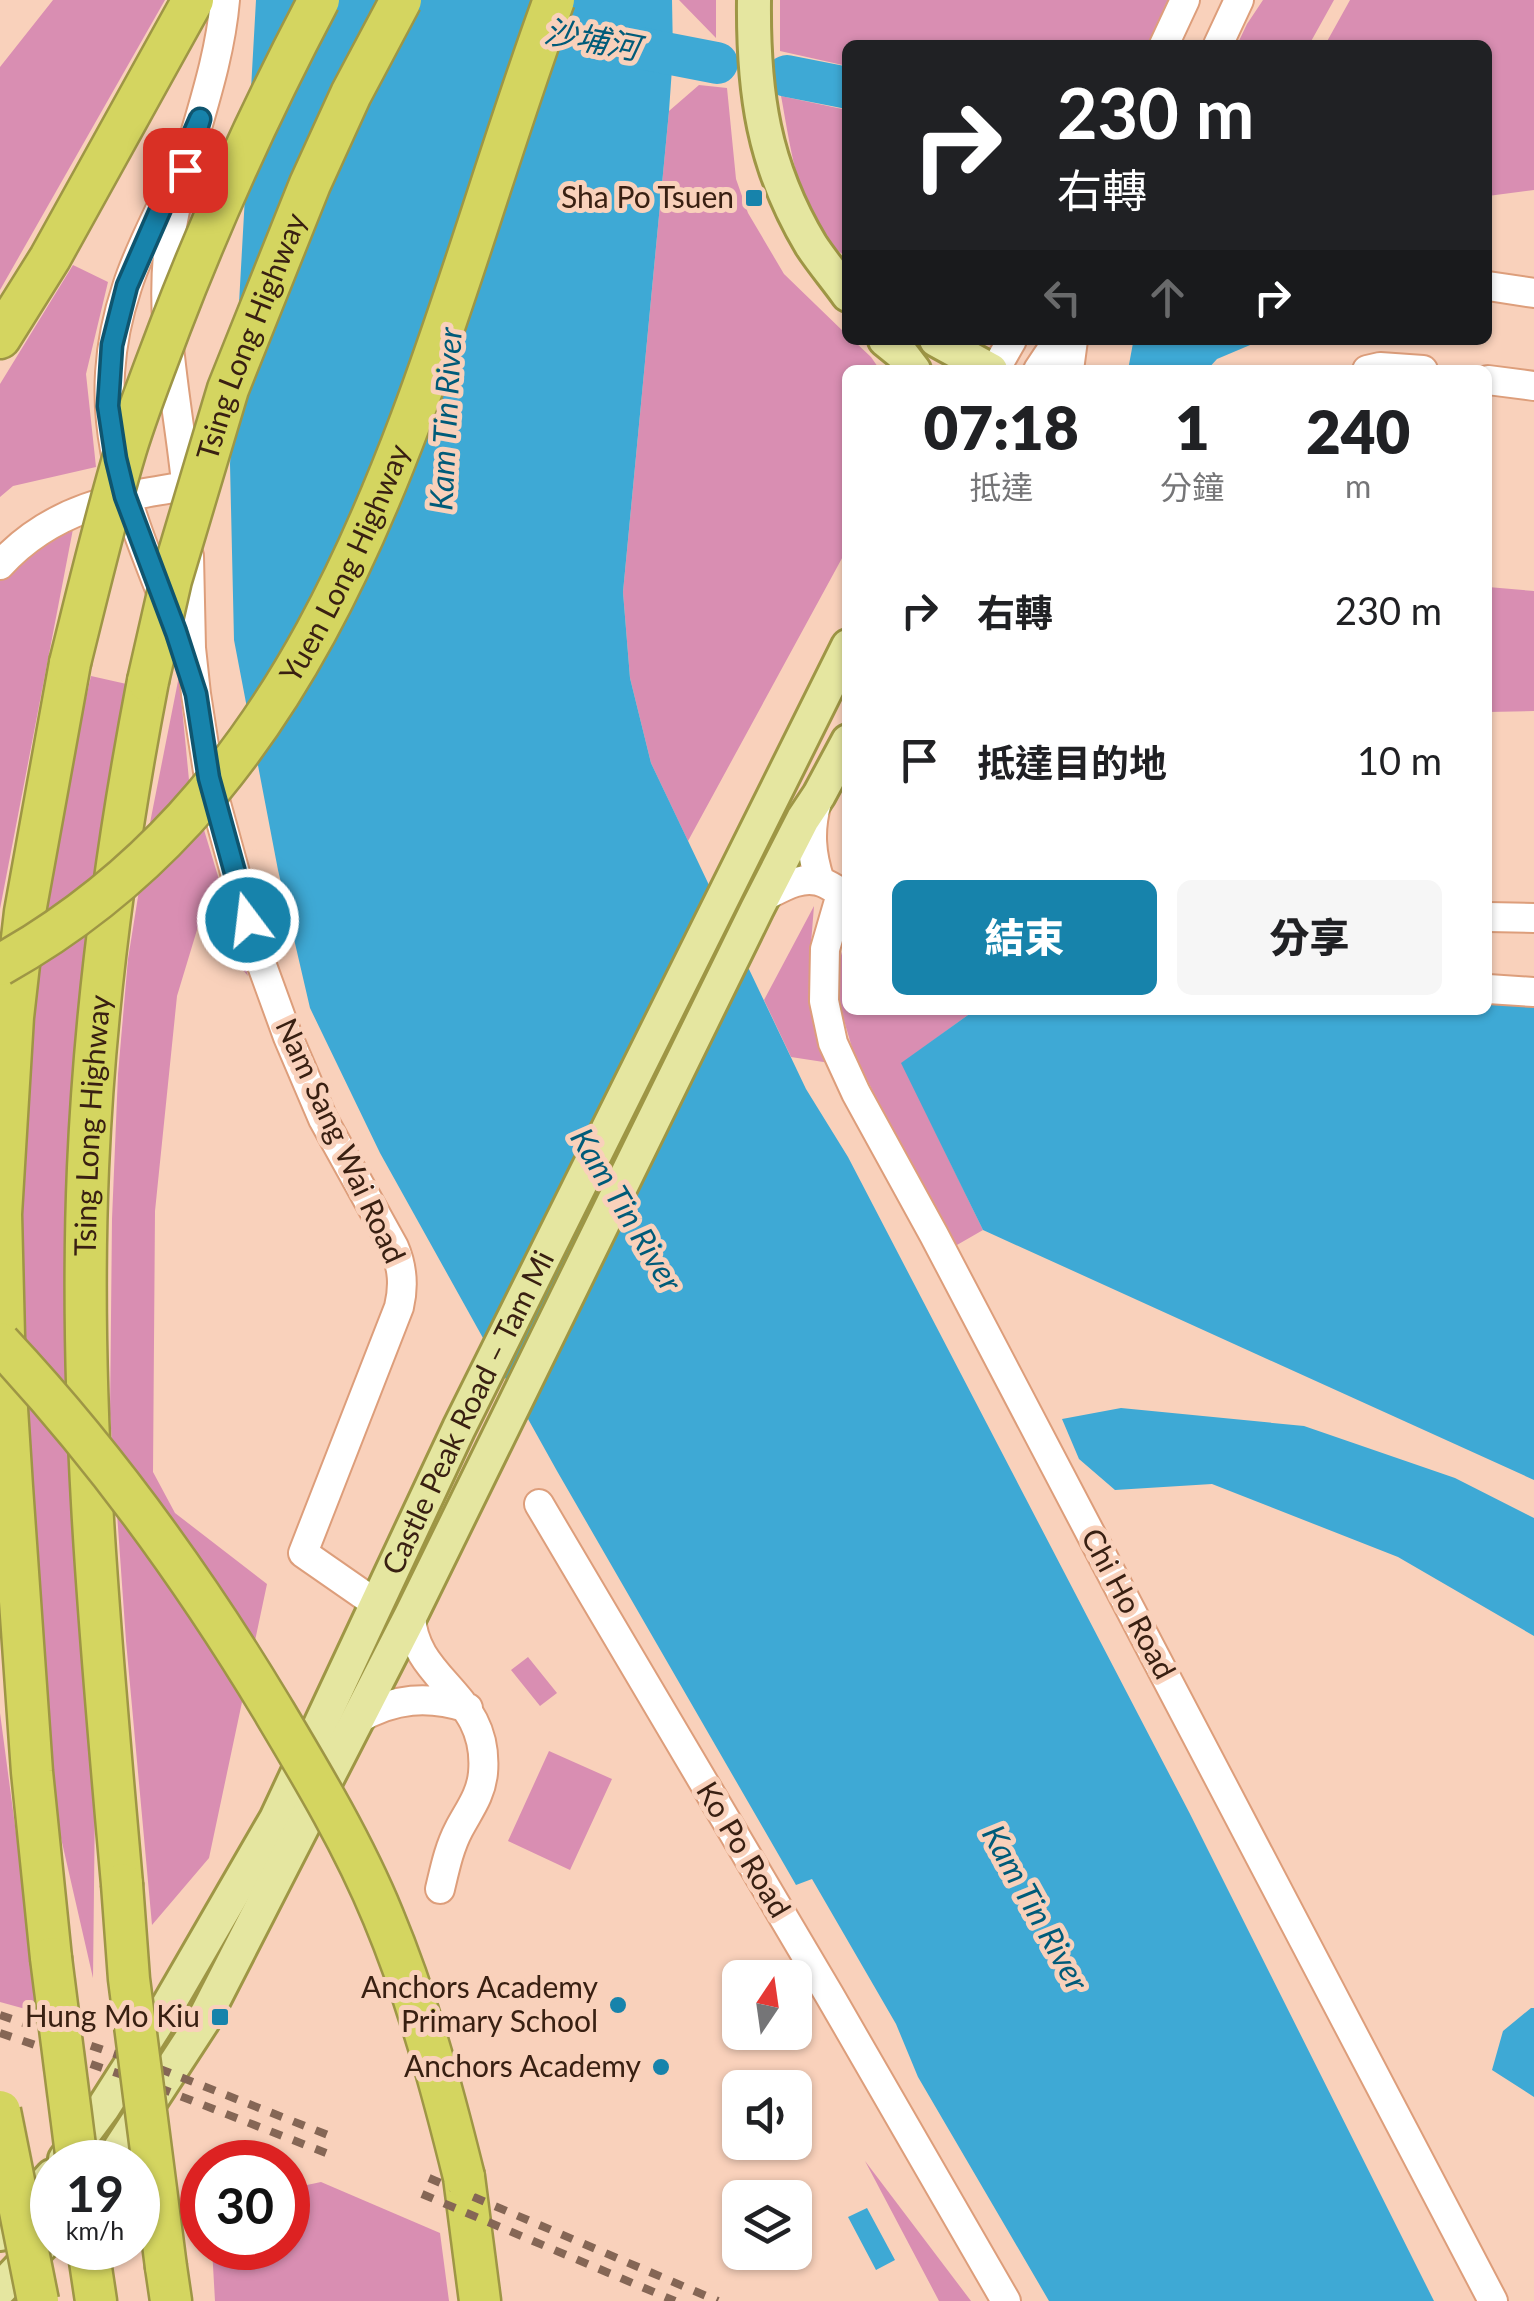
<!DOCTYPE html>
<html lang="zh-TW">
<head>
<meta charset="utf-8">
<style>
	:root { --surface:#fff; --page:#f6f6f6; --text:#202124; --muted:#757577; --accent:#1783ab }
	body { margin:0; font-family:Lato,"Noto Sans TC",sans-serif; background:var(--page); color:var(--text); height:100vh; display:flex; flex-direction:column; font-size:38px; white-space:nowrap }
	* { box-sizing:border-box; margin:0 }
	p { font-size:32px; color:var(--muted) }
	.icon { flex:none; width:55px; height:55px; fill:none; stroke:currentColor; stroke-width:2; stroke-linecap:round; stroke-linejoin:round }
	.map { position:relative; flex:1; overflow:hidden }
	.side { position:absolute; left:842px; top:365px; width:650px; height:650px; display:flex; flex-direction:column; background:var(--surface); border-radius:15px; box-shadow:0 2px 8px #0004 }
	.side>* { flex:none }
	.guide { position:absolute; left:842px; top:40px; width:650px; height:305px; border-radius:15px; box-shadow:0 2px 8px #0004; background:#202124; color:#fff; overflow:hidden }
	.needle { width:65px; rotate:13deg }
	.controls { position:absolute; left:722px; top:1960px; display:grid; gap:20px }
	.controls a { display:grid; place-items:center; width:90px; height:90px; border-radius:15px; background:var(--surface); box-shadow:0 2px 8px #0004; font-size:50px }
	.speed { position:absolute; left:30px; top:2140px; display:flex; gap:20px; font-size:50px; font-weight:700; text-align:center }
	.speed>* { display:grid; place-content:center; width:130px; height:130px; border-radius:50%; background:var(--surface); box-shadow:0 2px 8px #0004; line-height:1 }
	.speed small { font-size:25px; font-weight:400 }
	.speed .limit { border:15px solid #d22; background:#fff; color:#111 }
	.pin { position:absolute; display:grid; place-items:center; width:85px; height:85px; color:#fff; margin:-42px; border-radius:20px; box-shadow:0 5px 15px #0006 }
	.me { position:absolute; width:110px; margin:-55px; rotate:345deg; stroke-linejoin:round; filter:drop-shadow(0 0 8px #0008) }
	.turn { display:flex; align-items:center; gap:35px; height:210px; padding:0 50px; font-size:45px }
	.turn .icon { width:130px; height:130px; stroke-width:2.5 }
	.turn b { display:block; font-size:70px; line-height:85px }
	.lanes { display:flex; align-items:center; height:95px; padding:0 50px; background:#0003; justify-content:center; gap:50px; direction:ltr }
	.lanes .off { opacity:.35 }
	.eta { display:flex; justify-content:space-evenly; align-items:center; height:170px; text-align:center }
	.eta b { font-size:60px; font-weight:800; line-height:70px }
	.action { display:flex; gap:20px; margin-top:auto; padding:20px 50px }
	.action a { flex:1; height:115px; border-radius:15px; background:var(--accent); color:#fff; font-size:40px; font-weight:800; line-height:115px; text-align:center }
	.action a+a { background:var(--page); color:var(--text) }
	ul { padding:0; list-style:none }
	li { display:flex; align-items:center; gap:30px; height:150px; padding:0 50px }
	li div { flex:1 }
	li b { display:block; font-size:38px }
	li em { font-style:normal }
	.map>svg:first-child { display:block }
	.green { fill:#d98eb2 }
	.water { fill:#3ea9d5 }
	.lines { fill:none; stroke-linecap:round; stroke-linejoin:round }
	.river { stroke:#3ea9d5; stroke-width:42 }
	.minor-casing { stroke:#dd9e7b; stroke-width:32 }
	.major-casing { stroke:#9e9645; stroke-width:38 }
	.highway-casing { stroke:#9e9645; stroke-width:45 }
	.minor { stroke:#fff; stroke-width:28 }
	.major { stroke:#e5e6a0; stroke-width:32 }
	.highway { stroke:#d4d560; stroke-width:40 }
	.rail { stroke:#856655; stroke-width:8; stroke-dasharray:12 12; stroke-linecap:butt }
	.highway-bridge-casing { stroke:#9e9645; stroke-width:45; stroke-linecap:butt }
	.highway-bridge { stroke:#d4d560; stroke-width:40 }
	.route-casing { stroke:#0f556f; stroke-width:25 }
	.route { stroke:#1783ab; stroke-width:18 }
	.poi-dot { fill:#1783ab; stroke:#f9d1bb; stroke-width:4 }
	.labels { text-anchor:middle; stroke-width:10; stroke-linejoin:round; paint-order:stroke }
	.poi-label { font-size:30px; fill:#392012; stroke:#f9d1bb; text-anchor:end }
	.street-label { font-size:30px; fill:#392012; stroke:#f9d1bb }
	.water-label { font-size:32px; font-style:italic; fill:#005b79; stroke:#f9d1bb }
</style>
</head>
<body>
<div class="map">
<svg width="1534" height="2301" viewBox="0 0 1534 2301">
	<rect width="100%" height="100%" fill="#f9d1bb"/>
	<!-- green -->
	<path class="green" d="M 53,0 L 165,0 L 0,290 L 0,67 Z
		M 679,0 L 716,0 L 716,38 Z
		M 780,0 L 1168,0 L 1147,45 L 848,45 L 847,66 L 780,51 Z
		M 1263,0 L 1334,0 L 1309,45 L 1237,45 L 1247,24 Z
		M 1350,0 L 1534,0 L 1534,190 L 1488,196 L 1488,45 L 1325,45 Z
		M 699,85 L 727,88 L 736,179 L 748,213 L 784,274 L 847,335 L 848,340 L 853,340 L 871,357 L 880,370 L 848,370 L 847,549 L 688,841 L 651,763 L 630,678 L 623,592 L 669,111 Z
		M 781,96 L 847,110 L 847,257 C 799,228 791,147 781,96 Z
		M 73,265 L 108,282 L 86,374 L 96,467 L 13,486 L 0,497 L 0,384 Z
		M 73,529 L 0,909 L 0,555 Z
		M 1488,587 L 1534,591 L 1534,711 L 1488,712 Z
		M 91,676 L 131,685 L 85,961 L 69,1142 L 67,1327 L 75,1553 L 87,1730 L 95,1798 L 93,1978 L 53,1803 L 31,1552 L 22,1326 L 23,1139 L 35,959 L 56,832 Z
		M 179,676 L 189,780 L 248,976 L 200,920 L 177,996 L 155,1211 L 153,1472 L 175,1513 L 267,1584 L 209,1858 L 152,1925 L 126,1641 L 110,1414 L 112,1219 L 118,1074 L 128,959 L 149,828 Z
		M 814,906 L 810,956 L 814,1012 L 830,1063 L 791,1057 L 764,1000 Z
		M 847,933 L 848,1010 L 975,1010 L 902,1063 L 983,1230 L 950,1249 L 853,1051 L 840,1007 L 839,963 Z
		M 528,1657 L 557,1693 L 540,1706 L 511,1670 Z
		M 0,1713 L 40,2013 L 0,2002 Z
		M 549,1751 L 612,1779 L 570,1870 L 508,1841 Z
		M 865,2161 L 971,2301 L 939,2301 Z
		M 321,2182 L 440,2233 L 449,2301 L 215,2301 L 212,2248 L 288,2248 L 288,2189 Z"/>
	<!-- water -->
	<path class="water" d="M 256,0 L 672,0 L 673,54 L 669,111 L 623,592 L 630,678 L 651,763 L 806,1089 L 848,1157 L 1189,1812 L 1434,2301 L 1049,2301 L 918,2077 L 896,2024 L 812,1879 L 796,1885 L 557,1471 L 380,1153 L 310,1008 L 278,870 L 234,640 L 230,464 Z
		M 1136,340 L 1262,340 L 1217,359 L 1207,370 L 1128,370 L 1133,343 Z
		M 1488,998 L 1534,1002 L 1534,1480 L 983,1230 L 901,1063 L 975,1010 L 1488,1010 Z
		M 1121,1408 L 1304,1426 L 1455,1478 L 1534,1518 L 1534,1636 L 1398,1557 L 1212,1484 L 1115,1490 L 1079,1459 L 1062,1419 Z
		M 1531,2008 L 1534,2008 L 1534,2097 L 1492,2070 L 1503,2031 Z
		M 867,2208 L 895,2260 L 876,2270 L 848,2217 Z"/>
	<g class="lines">
		<!-- river -->
		<path class="river" d="M 619,44 L 717,63
			M 787,76 L 848,88"/>
		<defs>
			<path id="minor" d="M 1164,45 L 1185,0
				M 1218,45 L 1239,0
				M 167,195 C 153,225 137,255 127,287 C 87,408 122,495 167,607
				M 1488,286 L 1534,293
				M 995,370 L 1012,340
				M 1038,370 L 1058,340
				M 1069,370 L 1073,340
				M 1367,370 L 1380,367 L 1423,370
				M 1488,380 L 1534,386
				M 188,503 C 181,414 157,327 170,238 C 182,157 218,82 225,0
				M 189,556 L 191,648 L 196,694 L 209,778 L 256,949 L 288,1037 L 323,1119 L 394,1247 C 403,1268 404,1286 399,1307 L 303,1553 L 375,1603
				M 0,565 C 52,508 115,497 187,486
				M 817,802 C 809,830 811,854 820,881
				M 841,894 L 825,949 L 824,1001 L 833,1043 L 856,1093 L 934,1235 L 1493,2301
				M 763,897 C 780,889 799,876 818,881 C 828,883 838,892 848,896
				M 1488,917 L 1534,918
				M 1488,989 L 1534,992
				M 539,1504 L 830,1996 L 1006,2301
				M 411,1615 C 413,1682 490,1693 483,1773 C 481,1795 469,1810 459,1829 C 449,1848 445,1868 440,1889
				M 358,1719 C 394,1698 428,1695 468,1708"/>
			<g id="major">
				<path d="M 754,0 C 753,92 763,165 811,245 C 822,262 836,278 848,295"/>
				<path d="M 885,340 L 901,353 L 914,370"/>
				<path d="M 936,340 L 991,370"/>
				<path id="s1" d="M 65,2159 L 103,2108 L 166,2009 L 276,1819 L 459,1428 L 848,646"/>
				<path d="M 111,2162 L 203,2021 L 411,1615 L 757,909 L 803,819 L 819,795 L 848,741"/>
				<path d="M 0,2234 L 52,2176"/>
				<path d="M 0,2289 L 52,2234"/>
			</g>
			<g id="highway">
				<path d="M 0,338 L 50,258 L 193,0"/>
				<path id="s2" d="M 122,1884 C 101,1646 78,1407 88,1168 C 95,1004 117,842 148,681"/>
				<path d="M 51,1958 L 32,1772 L 12,1487 L 5,1377 L 1,1214 L 13,1017 L 25,912 L 70,663"/>
				<path d="M 464,2177 L 480,2301"/>
				<path d="M 88,2248 L 96,2301"/>
				<path d="M 166,2267 L 171,2301"/>
			</g>
		</defs>
		<!-- minor casing -->
		<use href="#minor" class="minor-casing"/>
		<!-- major casing -->
		<use href="#major" class="major-casing"/>
		<!-- highway casing -->
		<use href="#highway" class="highway-casing"/>
		<!-- minor -->
		<use href="#minor" class="minor"/>
		<!-- major -->
		<use href="#major" class="major"/>
		<!-- highway -->
		<use href="#highway" class="highway"/>
		<!-- rail -->
		<path class="rail" d="M 0,2015 L 160,2069 L 333,2137
			M 0,2033 L 152,2085 L 326,2153
			M 429,2178 L 718,2301
			M 422,2194 L 675,2301"/>
		<defs>
			<g id="highway-bridge">
				<path d="M 70,663 C 88,591 105,519 126,449 C 139,407 155,367 170,327 C 213,215 263,106 319,0"/>
				<path id="s3" d="M 148,681 L 171,580 L 228,389 L 310,184 L 351,94 L 401,0"/>
				<path id="s4" d="M 0,965 C 355,767 426,348 554,0"/>
				<path d="M 0,1343 C 104,1454 193,1577 272,1708 C 312,1775 353,1843 383,1916 C 418,2000 442,2088 464,2177"/>
				<path d="M 122,1884 L 129,1979 L 166,2267"/>
				<path d="M 51,1958 L 77,2162"/>
				<path d="M 0,2111 L 38,2301"/>
			</g>
		</defs>
		<!-- highway-bridge casing -->
		<use href="#highway-bridge" class="highway-bridge-casing"/>
		<!-- highway-bridge -->
		<use href="#highway-bridge" class="highway-bridge"/>
	</g>
	<g class="lines">
		<defs>
			<path id="route" d="M 185,170 L 200,119 L 127,286 L 112,345 L 108,406 L 116,459 L 125,496 L 176,632 L 196,694 L 209,778 L 248,920"/>
		</defs>
		<!-- route casing -->
		<use href="#route" class="route-casing"/>
		<!-- route -->
		<use href="#route" class="route"/>
	</g>
	<!-- markers -->
	<g class="poi-dot">
		<rect x="744" y="188" width="20" height="20" rx="5"/>
		<circle cx="618" cy="2005" r="10"/>
		<rect x="210" y="2007" width="20" height="20" rx="5"/>
		<circle cx="661" cy="2067" r="10"/>
	</g>
	<g class="labels">
		<!-- poi labels -->
		<g class="poi-label">
			<text x="734" y="208">Sha Po Tsuen</text>
			<text x="598" y="1998">Anchors Academy<tspan x="598" dy="34">Primary School</tspan></text>
			<text x="200" y="2027">Hung Mo Kiu</text>
			<text x="641" y="2077">Anchors Academy</text>
		</g>
		<!-- street labels -->
		<g class="street-label">
			<text dy="10" stroke="none"><textPath href="#s3" startOffset="360">Tsing Long Highway</textPath></text>
			<text dy="10" stroke="none"><textPath href="#s4" startOffset="540">Yuen Long Highway</textPath></text>
			<text dy="10" stroke="none"><textPath href="#s2" startOffset="760">Tsing Long Highway</textPath></text>
			<text transform="translate(340 1141) rotate(65)" y="10">Nam Sang Wai Road</text>
			<text dy="10" stroke="none"><textPath href="#s1" startOffset="850">Castle Peak Road – Tam Mi</textPath></text>
			<text transform="translate(1128 1604) rotate(62)" y="10">Chi Ho Road</text>
			<text transform="translate(743 1850) rotate(59)" y="10">Ko Po Road</text>
		</g>
		<!-- water labels -->
		<g class="water-label">
			<text transform="translate(592 40) rotate(11)" y="11">沙埔河</text>
			<text transform="translate(446 419) rotate(-87)" y="11">Kam Tin River</text>
			<text transform="translate(626 1210) rotate(59)" y="11">Kam Tin River</text>
			<text transform="translate(1035 1908) rotate(61)" y="11">Kam Tin River</text>
		</g>
	</g>
</svg>
<div class="controls">
<a><svg class="needle" viewBox="-14 -14 28 28"><path d="M0-13l5 13h-10z" fill="#e53935"/><path d="M0 13l5-13h-10z" fill="#757577"/></svg></a>
<a><svg class="icon" aria-label="sound" viewBox="0 0 24 24"><path d="M4 9h4l5-4v14l-5-4H4zM17 9q2 3 0 6"/></svg></a>
<a><svg class="icon" aria-label="layers" viewBox="0 0 24 24"><path d="M12 4l9 5-9 5-9-5zM3 14l9 5 9-5"/></svg></a>
</div>
<div class="speed"><div>19<small>km/h</small></div><div class="limit">30</div></div>
<div class="pin" style="left:185px;top:170px;background:#d93025"><svg class="icon" aria-label="arrive" viewBox="0 0 24 24"><path d="M6 21V4h12l-3 4 3 4H6"/></svg></div>
<svg class="me" style="left:248px;top:920px" viewBox="-20 -20 40 40"><circle r="17" fill="#1783ab" stroke="#fff" stroke-width="3"/><path d="M0-11L8 9 0 5-8 9z" fill="#fff"/></svg>
<div class="guide">
<div class="turn"><svg class="icon" aria-label="right" viewBox="0 0 24 24"><path d="M7 20v-9h11M14 6l5 5-5 5"/></svg><div><b>230 m</b>右轉</div></div>
<div class="lanes"><svg class="icon off" aria-label="left" viewBox="0 0 24 24"><path d="M17 20v-9H6M10 6l-5 5 5 5"/></svg><svg class="icon off" aria-label="ahead" viewBox="0 0 24 24"><path d="M12 20V5M6 11l6-6 6 6"/></svg><svg class="icon" aria-label="right" viewBox="0 0 24 24"><path d="M7 20v-9h11M14 6l5 5-5 5"/></svg></div>
</div>
<section class="side">
<div class="eta">
<div><b>07:18</b><p>抵達</p></div>
<div><b>1</b><p>分鐘</p></div>
<div><b>240</b><p>m</p></div>
</div>
<ul>
<li><svg class="icon" aria-label="right" viewBox="0 0 24 24"><path d="M7 20v-9h11M14 6l5 5-5 5"/></svg><div><b>右轉</b></div><em>230 m</em></li>
<li><svg class="icon" aria-label="arrive" viewBox="0 0 24 24"><path d="M6 21V4h12l-3 4 3 4H6"/></svg><div><b>抵達目的地</b></div><em>10 m</em></li>
</ul>
<div class="action"><a>結束</a><a>分享</a></div>
</section>
</div>
</body>
</html>
